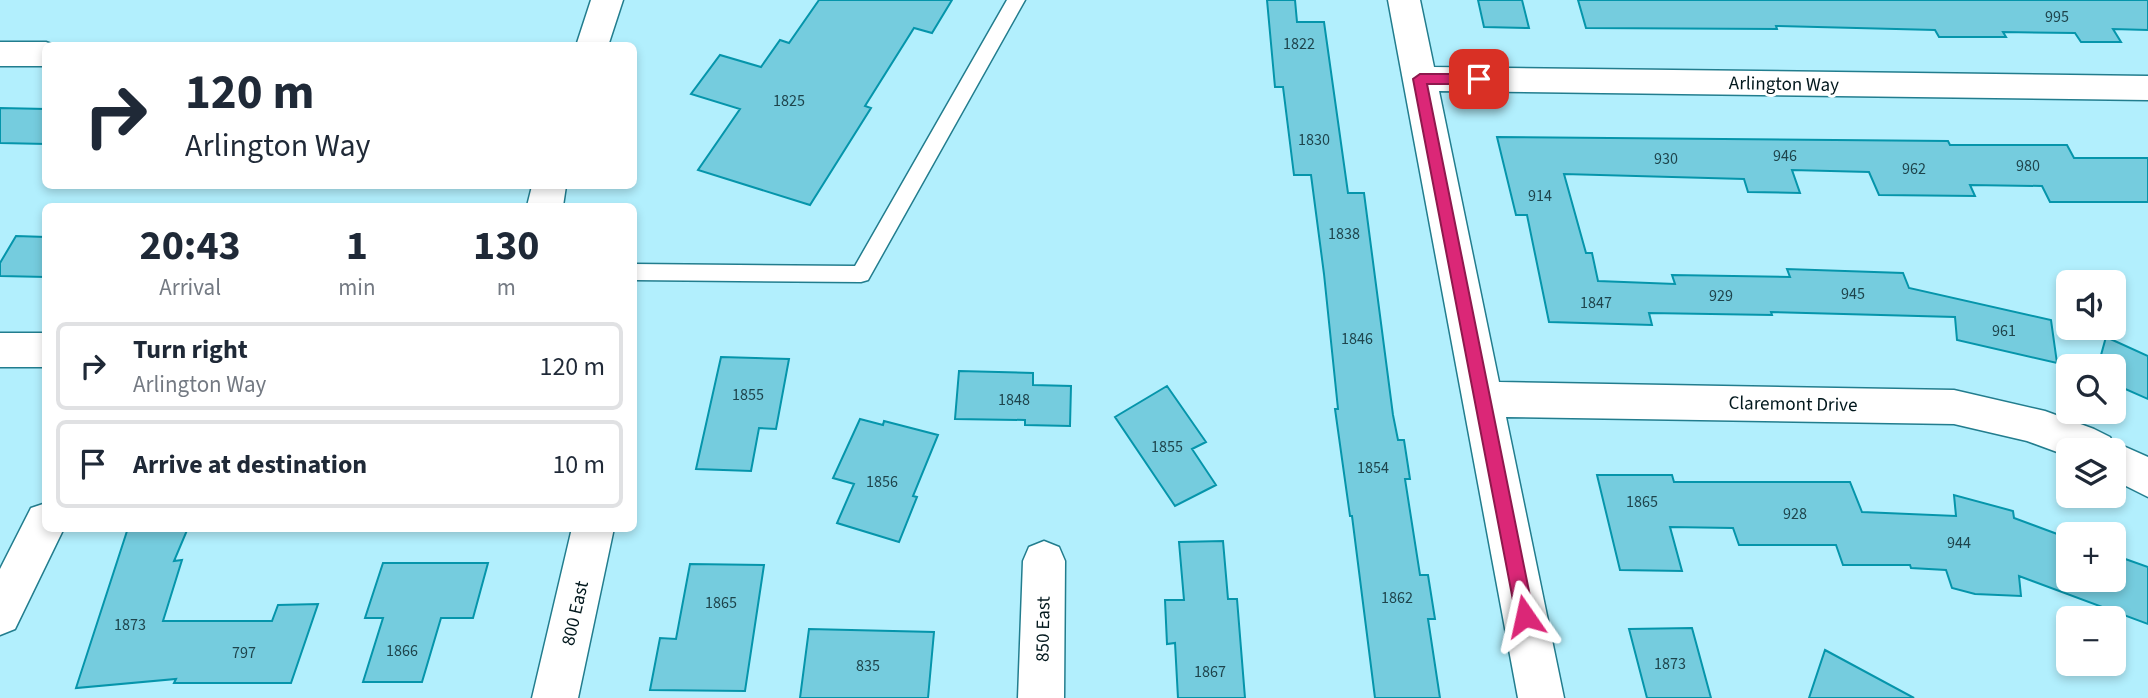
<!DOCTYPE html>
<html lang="en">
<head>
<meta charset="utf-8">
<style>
	:root { --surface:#fff; --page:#f6f6f7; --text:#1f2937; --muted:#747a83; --line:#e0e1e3 }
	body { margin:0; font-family:"Source Sans 3",sans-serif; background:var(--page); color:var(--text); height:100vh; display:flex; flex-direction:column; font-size:26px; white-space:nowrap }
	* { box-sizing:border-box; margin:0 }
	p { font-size:23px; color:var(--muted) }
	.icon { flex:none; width:38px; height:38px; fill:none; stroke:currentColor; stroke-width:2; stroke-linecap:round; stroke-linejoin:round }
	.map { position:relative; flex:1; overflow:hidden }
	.sheet { position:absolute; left:42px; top:203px; width:595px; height:329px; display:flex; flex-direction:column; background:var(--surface); border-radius:10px; box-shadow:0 4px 10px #0003 }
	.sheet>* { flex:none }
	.guide { position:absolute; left:42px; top:42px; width:595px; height:147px; border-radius:10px; box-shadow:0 4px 10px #0003; background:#fff; color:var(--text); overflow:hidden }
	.fabs { position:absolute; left:2056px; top:270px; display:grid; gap:14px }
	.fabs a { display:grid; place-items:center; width:70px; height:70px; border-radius:10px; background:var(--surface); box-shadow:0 4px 10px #0003; font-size:35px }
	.pin { position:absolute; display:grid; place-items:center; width:60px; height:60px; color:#fff; margin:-30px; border-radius:14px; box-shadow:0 4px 10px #0006 }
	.me { position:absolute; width:77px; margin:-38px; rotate:349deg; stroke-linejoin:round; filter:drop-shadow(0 0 5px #0008) }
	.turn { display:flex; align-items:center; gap:24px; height:147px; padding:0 28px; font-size:32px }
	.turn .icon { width:91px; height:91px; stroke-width:2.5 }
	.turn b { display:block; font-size:49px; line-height:60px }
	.eta { display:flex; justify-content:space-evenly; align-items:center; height:119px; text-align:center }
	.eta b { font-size:42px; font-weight:700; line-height:49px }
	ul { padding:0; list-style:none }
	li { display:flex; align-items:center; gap:21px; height:88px; margin:0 14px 10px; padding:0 14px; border:4px solid var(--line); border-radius:10px }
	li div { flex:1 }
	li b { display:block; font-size:26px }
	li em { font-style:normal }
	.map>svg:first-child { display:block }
	.building { fill:#75ccde; stroke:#0595ab; stroke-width:2 }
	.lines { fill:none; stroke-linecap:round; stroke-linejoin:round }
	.service-casing { stroke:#227d8e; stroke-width:3 }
	.minor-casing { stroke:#227d8e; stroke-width:3 }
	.service { fill:#fff; fill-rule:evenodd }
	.minor { fill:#fff; fill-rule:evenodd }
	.route { fill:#db2777; stroke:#8e194d; stroke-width:2 }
	.labels { text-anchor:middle; stroke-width:6; stroke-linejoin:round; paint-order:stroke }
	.number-label { font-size:16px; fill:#1e444c }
	.street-label { font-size:19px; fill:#01171c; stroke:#fff }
</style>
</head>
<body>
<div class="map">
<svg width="2148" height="698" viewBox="0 0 2148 698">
	<rect width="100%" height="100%" fill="#b2effd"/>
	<!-- building -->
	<path class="building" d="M 819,0 L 952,0 L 932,33 L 914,28 L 865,106 L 871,108 L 810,205 L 698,170 L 740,109 L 691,94 L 720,55 L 761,67 L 780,40 L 789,43 Z
		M 1267,0 L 1295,0 L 1297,22 L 1324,22 L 1348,193 L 1364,193 L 1393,415 L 1398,440 L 1404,440 L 1410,479 L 1405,479 L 1420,575 L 1428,575 L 1435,619 L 1428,619 L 1440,698 L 1375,698 L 1352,516 L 1350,516 L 1335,409 L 1338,409 L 1324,274 L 1311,175 L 1294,175 L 1283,87 L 1275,87 Z
		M 1478,0 L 1522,0 L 1529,28 L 1484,27 Z
		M 1578,0 L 2148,0 L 2148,30 L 2113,29 L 2121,42 L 2081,42 L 2075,33 L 2003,32 L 2006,37 L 1939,37 L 1935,30 L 1776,26 L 1777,29 L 1586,28 Z
		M 0,108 L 46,109 L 46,144 L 0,143 Z
		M 1497,137 L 1948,141 L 1950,145 L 2067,145 L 2074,158 L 2148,158 L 2148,202 L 2050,202 L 2042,186 L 1970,185 L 1975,196 L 1879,195 L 1869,172 L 1792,170 L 1800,193 L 1748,192 L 1744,179 L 1564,174 L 1586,253 L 1592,253 L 1598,281 L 1675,284 L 1672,275 L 1790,277 L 1787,269 L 1903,273 L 1909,288 L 2051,320 L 2057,363 L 1957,340 L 1955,317 L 1771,312 L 1772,315 L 1649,313 L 1652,325 L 1549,322 L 1527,215 L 1516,215 Z
		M 16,236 L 46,237 L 46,277 L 0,276 L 0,263 Z
		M 2106,337 L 2148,356 L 2148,399 L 2114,384 L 2114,366 L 2098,366 Z
		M 721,357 L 789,359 L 776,429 L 759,428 L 751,471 L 696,469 Z
		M 959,371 L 1033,373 L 1033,385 L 1071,386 L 1070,426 L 1025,425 L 1025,420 L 955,419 Z
		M 1167,386 L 1206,442 L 1192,449 L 1216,485 L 1175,506 L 1115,417 Z
		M 860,419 L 883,425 L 884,421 L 938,435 L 913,496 L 917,497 L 899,542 L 837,523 L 854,484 L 833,478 Z
		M 1597,475 L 1672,475 L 1674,482 L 1850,482 L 1862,512 L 1956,516 L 1954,495 L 2013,511 L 2014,518 L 2068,538 L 2068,579 L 2114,579 L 2114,555 L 2148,567 L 2148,624 L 2019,576 L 2021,596 L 1975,594 L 1952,588 L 1946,570 L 1911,568 L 1910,565 L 1843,565 L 1836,545 L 1739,545 L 1733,528 L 1670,527 L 1682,571 L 1620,570 Z
		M 128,528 L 188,528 L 174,561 L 182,560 L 163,621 L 272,621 L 278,605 L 318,604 L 291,683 L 174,683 L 176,679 L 76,688 Z
		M 1223,541 L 1228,599 L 1237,599 L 1245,698 L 1178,698 L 1175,643 L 1167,644 L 1165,600 L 1184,600 L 1179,542 Z
		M 383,563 L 488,563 L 473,618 L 441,618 L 422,682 L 363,682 L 383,618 L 365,618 Z
		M 690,564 L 764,565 L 745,691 L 650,690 L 660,638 L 676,639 Z
		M 1692,628 L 1711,698 L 1647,698 L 1629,629 Z
		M 809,629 L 934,632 L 928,698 L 800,698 Z
		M 1825,650 L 1914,698 L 1809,698 Z"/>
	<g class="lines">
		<defs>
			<path id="service" d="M 1007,0 L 1025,0 L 868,280 L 861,282 L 634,280 L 634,264 L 855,266 Z"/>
			<path id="minor" d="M 591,0 L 623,0 L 608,46 L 576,46 Z
				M 1388,0 L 1420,0 L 1434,67 L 2148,76 L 2148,100 L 1439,91 L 1499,382 L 1954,390 L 2045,411 L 2094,429 L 2110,437 L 2112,441 L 2148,457 L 2148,497 L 2114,480 L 2114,450 L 2068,450 L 2068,456 L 2027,441 L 1954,424 L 1506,417 L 1564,698 L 1518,698 Z
				M 0,42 L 46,42 L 57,46 L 46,46 L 46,66 L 0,66 Z
				M 532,186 L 566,186 L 563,206 L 527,206 Z
				M 0,333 L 46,333 L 46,367 L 0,367 Z
				M 46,503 L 46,528 L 64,528 L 15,629 L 0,635 L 0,569 L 31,508 Z
				M 572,528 L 614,528 L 578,698 L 532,698 Z
				M 1044,541 L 1059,547 L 1065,561 L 1064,698 L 1018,698 L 1023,561 L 1029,547 Z"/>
		</defs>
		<!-- service casing -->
		<use href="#service" class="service-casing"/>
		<!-- minor casing -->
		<use href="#minor" class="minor-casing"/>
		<!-- service -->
		<use href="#service" class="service"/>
		<!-- minor -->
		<use href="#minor" class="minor"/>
	</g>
	<!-- route -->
	<path class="route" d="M 1420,74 L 1479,74 L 1486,79 L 1479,84 L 1427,84 L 1534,616 L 1531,623 L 1525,625 L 1519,623 L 1516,616 L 1413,79 Z"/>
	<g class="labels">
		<!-- number labels -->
		<g class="number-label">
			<text x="2057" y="22">995</text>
			<text x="1299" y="49">1822</text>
			<text x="789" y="106">1825</text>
			<text x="1314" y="145">1830</text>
			<text x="1785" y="161">946</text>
			<text x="1666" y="164">930</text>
			<text x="2028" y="171">980</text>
			<text x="1914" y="174">962</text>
			<text x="1540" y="201">914</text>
			<text x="1344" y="239">1838</text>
			<text x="1853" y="299">945</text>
			<text x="1721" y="301">929</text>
			<text x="1596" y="308">1847</text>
			<text x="2004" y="336">961</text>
			<text x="1357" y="344">1846</text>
			<text x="748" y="400">1855</text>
			<text x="1014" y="405">1848</text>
			<text x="1167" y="452">1855</text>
			<text x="1373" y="473">1854</text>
			<text x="882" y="487">1856</text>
			<text x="1642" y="507">1865</text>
			<text x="1795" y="519">928</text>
			<text x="1959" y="548">944</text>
			<text x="1397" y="603">1862</text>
			<text x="721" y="608">1865</text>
			<text x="130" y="630">1873</text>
			<text x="402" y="656">1866</text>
			<text x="244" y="658">797</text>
			<text x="1670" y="669">1873</text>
			<text x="868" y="671">835</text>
			<text x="1210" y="677">1867</text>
		</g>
		<!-- street labels -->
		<g class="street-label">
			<text transform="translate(1784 83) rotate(1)" y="7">Arlington Way</text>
			<text transform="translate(1793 403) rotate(1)" y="7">Claremont Drive</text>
			<text transform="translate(574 613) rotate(-77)" y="7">800 East</text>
			<text transform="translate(1042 629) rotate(-89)" y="7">850 East</text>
		</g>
	</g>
</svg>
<div class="fabs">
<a><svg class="icon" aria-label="sound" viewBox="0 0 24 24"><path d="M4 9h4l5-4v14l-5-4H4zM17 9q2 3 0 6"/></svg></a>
<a><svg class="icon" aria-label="search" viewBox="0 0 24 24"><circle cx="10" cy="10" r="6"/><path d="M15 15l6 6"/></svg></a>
<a><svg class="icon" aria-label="layers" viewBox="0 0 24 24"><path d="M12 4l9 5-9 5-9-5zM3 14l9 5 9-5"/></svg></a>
<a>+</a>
<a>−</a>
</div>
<div class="pin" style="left:1479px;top:79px;background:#d93025"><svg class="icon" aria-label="arrive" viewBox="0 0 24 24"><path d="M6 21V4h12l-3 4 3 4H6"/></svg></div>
<svg class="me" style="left:1525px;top:616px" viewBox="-20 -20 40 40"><path d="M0-17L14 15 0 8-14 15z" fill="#db2777" stroke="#fff" stroke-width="4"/></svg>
<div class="guide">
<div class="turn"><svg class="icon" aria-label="right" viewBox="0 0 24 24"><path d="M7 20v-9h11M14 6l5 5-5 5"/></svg><div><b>120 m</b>Arlington Way</div></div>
</div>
<section class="sheet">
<div class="eta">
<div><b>20:43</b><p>Arrival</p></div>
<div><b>1</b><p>min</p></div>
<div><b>130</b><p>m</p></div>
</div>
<ul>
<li><svg class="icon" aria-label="right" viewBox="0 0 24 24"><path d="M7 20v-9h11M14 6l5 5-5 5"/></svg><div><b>Turn right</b><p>Arlington Way</p></div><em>120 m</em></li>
<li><svg class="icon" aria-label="arrive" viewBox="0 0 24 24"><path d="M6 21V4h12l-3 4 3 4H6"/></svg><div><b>Arrive at destination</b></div><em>10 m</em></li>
</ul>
</section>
</div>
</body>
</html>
